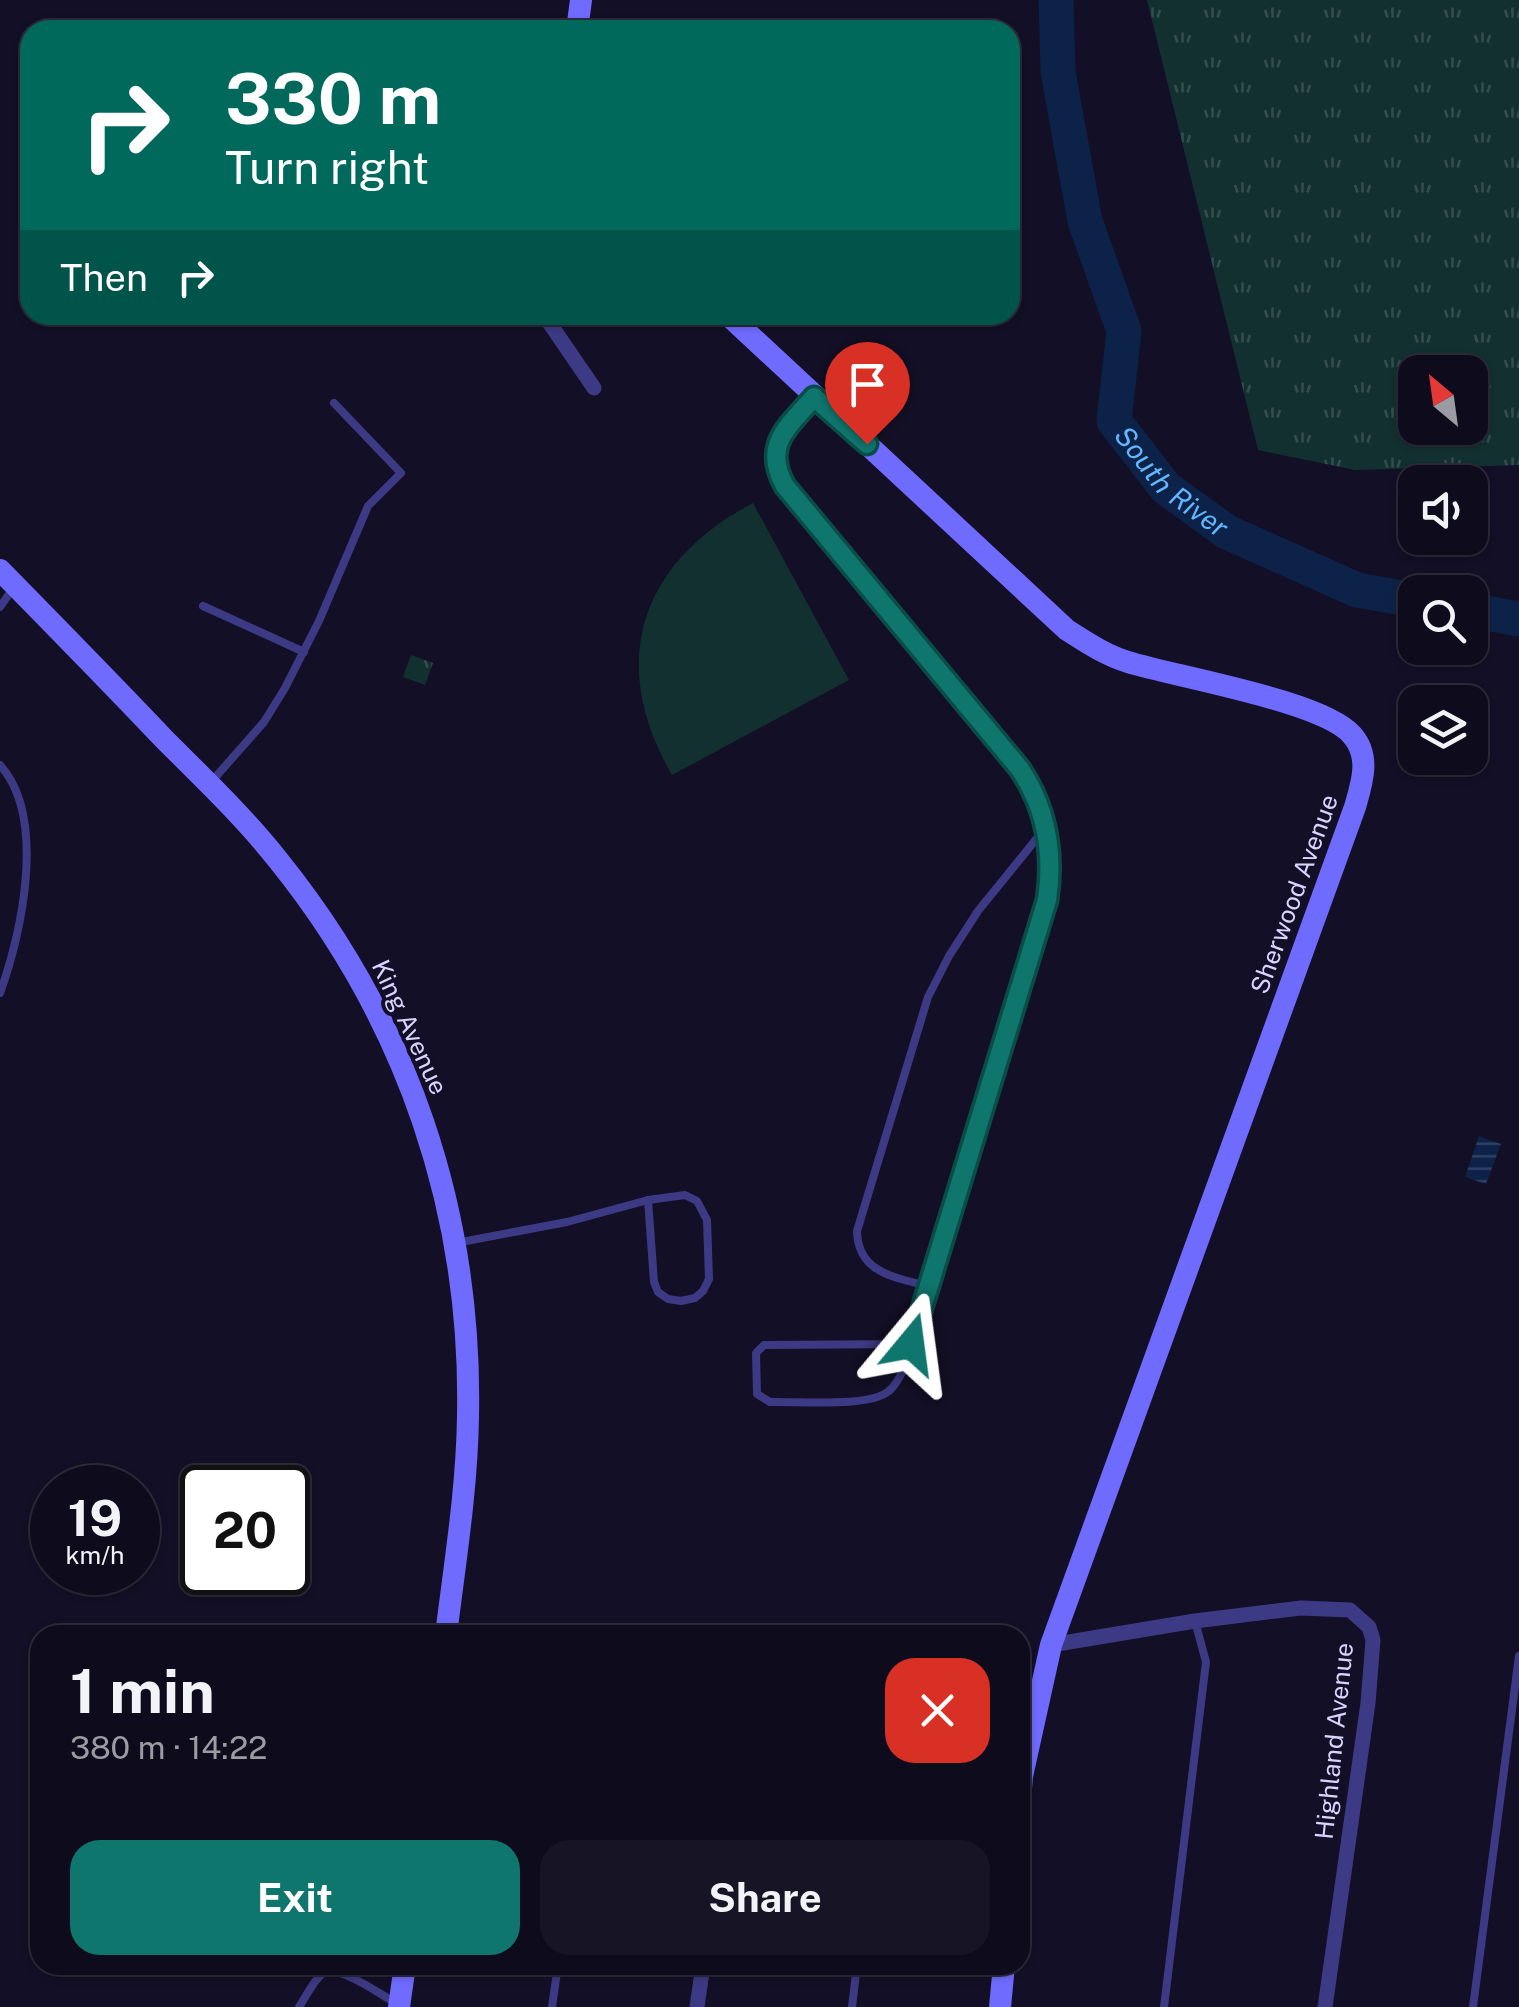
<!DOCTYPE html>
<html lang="en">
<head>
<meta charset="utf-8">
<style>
	:root { --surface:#0e0b1c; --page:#171425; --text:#f1f3f6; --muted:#9b9ba3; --line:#2e2b3b; --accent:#0f766e }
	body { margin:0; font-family:"Public Sans",sans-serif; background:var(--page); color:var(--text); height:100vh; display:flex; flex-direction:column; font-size:38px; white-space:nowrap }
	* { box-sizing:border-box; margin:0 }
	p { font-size:32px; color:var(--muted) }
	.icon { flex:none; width:55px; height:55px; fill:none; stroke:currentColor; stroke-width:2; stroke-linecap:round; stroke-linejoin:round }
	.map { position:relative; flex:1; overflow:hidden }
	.details { position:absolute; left:30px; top:1625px; width:1000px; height:350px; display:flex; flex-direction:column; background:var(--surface); border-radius:30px; box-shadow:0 2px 8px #0004,0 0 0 2px var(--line) }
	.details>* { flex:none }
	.top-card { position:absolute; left:20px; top:20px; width:1000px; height:305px; border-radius:30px; box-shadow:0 2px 8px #0004,0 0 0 2px var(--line); background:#00695c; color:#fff; overflow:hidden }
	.needle { width:65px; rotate:331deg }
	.fabs { position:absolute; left:1398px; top:355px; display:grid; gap:20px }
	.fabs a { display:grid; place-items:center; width:90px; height:90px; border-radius:20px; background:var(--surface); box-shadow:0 2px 8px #0004,0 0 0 2px var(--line); font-size:50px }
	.speed { position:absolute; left:30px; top:1465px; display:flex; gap:20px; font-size:50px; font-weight:700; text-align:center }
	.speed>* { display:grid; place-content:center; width:130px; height:130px; border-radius:50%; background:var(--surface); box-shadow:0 2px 8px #0004,0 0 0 2px var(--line); line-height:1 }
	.speed small { font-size:25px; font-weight:400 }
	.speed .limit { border:5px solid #111; border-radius:15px; background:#fff; color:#111 }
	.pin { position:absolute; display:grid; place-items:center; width:85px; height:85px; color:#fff; margin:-102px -42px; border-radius:50% 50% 50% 0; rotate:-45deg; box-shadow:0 0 10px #0007 }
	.pin .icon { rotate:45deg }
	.me { position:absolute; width:110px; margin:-55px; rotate:16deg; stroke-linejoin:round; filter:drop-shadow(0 0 8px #0008) }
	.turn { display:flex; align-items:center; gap:35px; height:210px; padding:0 40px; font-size:45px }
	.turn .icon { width:130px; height:130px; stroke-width:2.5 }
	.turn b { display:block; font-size:70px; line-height:85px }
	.then { display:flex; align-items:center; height:95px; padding:0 40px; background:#0003; gap:20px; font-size:38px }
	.round { display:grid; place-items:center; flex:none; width:105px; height:105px; border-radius:30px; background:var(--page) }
	.headline { display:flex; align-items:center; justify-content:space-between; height:170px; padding:0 40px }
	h1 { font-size:60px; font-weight:700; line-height:75px }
	.action { display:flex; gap:20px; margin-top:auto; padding:20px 40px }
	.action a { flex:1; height:115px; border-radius:30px; background:var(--accent); color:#fff; font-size:40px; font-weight:700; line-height:115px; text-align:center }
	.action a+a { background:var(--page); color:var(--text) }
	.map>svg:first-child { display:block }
	.grass { fill:#12302f }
	.park { fill:url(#park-tufts); fill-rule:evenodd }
	.water { fill:url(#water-rules) }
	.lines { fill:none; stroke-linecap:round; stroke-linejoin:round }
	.river { stroke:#0c2248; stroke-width:35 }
	.lane { stroke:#3d3a85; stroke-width:8 }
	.street { stroke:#3d3a85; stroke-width:15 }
	.secondary { stroke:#6f6bff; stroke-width:22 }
	.route-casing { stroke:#0a4d48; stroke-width:25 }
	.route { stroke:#0f766e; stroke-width:18 }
	.labels { text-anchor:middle; stroke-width:8; stroke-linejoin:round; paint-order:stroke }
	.street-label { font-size:25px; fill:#d9d4ff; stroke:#130f26 }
	.water-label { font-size:28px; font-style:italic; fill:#62b6ff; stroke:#130f26 }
</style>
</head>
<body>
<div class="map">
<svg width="1519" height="2007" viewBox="0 0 1519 2007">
	<defs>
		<pattern id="park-tufts" width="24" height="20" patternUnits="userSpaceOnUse" patternTransform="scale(2.5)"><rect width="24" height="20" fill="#12302f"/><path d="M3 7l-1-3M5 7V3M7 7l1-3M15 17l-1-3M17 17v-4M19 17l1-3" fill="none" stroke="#344d4e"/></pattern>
		<pattern id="water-rules" width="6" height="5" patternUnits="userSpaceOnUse" patternTransform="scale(2.5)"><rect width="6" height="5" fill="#0c2248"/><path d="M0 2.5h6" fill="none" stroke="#2f4163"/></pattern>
	</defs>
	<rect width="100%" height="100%" fill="#130f26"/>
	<!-- grass -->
	<path class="grass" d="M 753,503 L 849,680 L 672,775 C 607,663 639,563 753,503 Z"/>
	<!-- park -->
	<path class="park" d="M 1147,0 L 1519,0 L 1519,465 L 1355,470 L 1258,450 ZM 1415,372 L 1470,372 L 1470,428 L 1415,428 Z
		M 411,655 L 433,663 L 425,685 L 403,677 Z"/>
	<!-- water -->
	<path class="water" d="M 1479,1136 L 1501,1144 L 1486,1184 L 1465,1177 Z"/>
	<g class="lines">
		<!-- river -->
		<g class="river">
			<path id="s1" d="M 1056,0 L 1058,72 L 1085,221 L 1124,331 L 1114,421 L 1166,488 L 1227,532 L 1357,590 L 1415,600"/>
			<path d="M 1470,610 L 1519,619"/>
		</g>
		<!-- lane -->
		<path class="lane" d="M 812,400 C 786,430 763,446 785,487 L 1020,769 C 1043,803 1053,843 1049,884 C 1046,921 1030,959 1020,995 C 991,1092 958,1188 928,1285 C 920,1314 911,1371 889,1391 C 869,1408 797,1401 770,1402 L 757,1394 L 756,1353 L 764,1345 L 911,1344
			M 203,606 L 304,652
			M 0,607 L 12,590
			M 0,765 C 47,817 22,933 0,993
			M 212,781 L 264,722 L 285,688 L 319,621 L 368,506 L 401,473 L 334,403
			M 456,1243 L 567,1222 L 648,1200 L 685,1195 L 697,1201 L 707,1220 L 709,1279 L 703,1291 L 695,1298 L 681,1301 L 668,1299 L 658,1292 L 654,1282 L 648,1200
			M 928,1286 C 894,1277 858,1273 857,1231 L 928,997 L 949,956 L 978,911 L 1046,827
			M 299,2007 C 306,1997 313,1981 322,1974 C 337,1963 378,1993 394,2002
			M 552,2007 L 558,1965
			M 852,2007 L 857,1965
			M 1164,2007 L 1206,1662 L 1195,1621
			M 1473,2007 L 1519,1656"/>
		<!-- street -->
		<path class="street" d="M 544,315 L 594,388
			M 1051,1645 L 1195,1621 L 1301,1608 L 1350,1610 L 1369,1627 L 1373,1640 L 1368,1703 L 1325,2007
			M 697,2007 L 703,1965"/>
		<!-- secondary -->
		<path class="secondary" d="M 577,30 L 581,0
			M 728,315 L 1067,630 C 1086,642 1105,655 1128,662 C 1176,677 1323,701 1352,735 C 1371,756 1362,783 1355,807 L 1051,1645 L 1022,1776 L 1020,1802
			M 0,570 C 55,626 110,682 164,739 C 203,778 244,817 278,860 C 407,1020 472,1211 468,1416 C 467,1489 455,1562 446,1635
			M 399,2007 L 405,1965
			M 1000,2007 L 1004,1965"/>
	</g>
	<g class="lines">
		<defs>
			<path id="route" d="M 867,444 L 814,397 C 788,427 762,445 785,486 L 1020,769 C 1046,808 1054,853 1047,900 L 911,1344"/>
		</defs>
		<!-- route casing -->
		<use href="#route" class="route-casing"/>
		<!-- route -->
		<use href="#route" class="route"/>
	</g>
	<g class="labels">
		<!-- street labels -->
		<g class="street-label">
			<text transform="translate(1294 894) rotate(-70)" y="9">Sherwood Avenue</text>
			<text transform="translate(410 1027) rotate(65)" y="9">King Avenue</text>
			<text transform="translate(1334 1741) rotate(-84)" y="9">Highland Avenue</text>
		</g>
		<!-- water labels -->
		<g class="water-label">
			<text dy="10" stroke="none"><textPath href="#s1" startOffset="515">South River</textPath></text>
		</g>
	</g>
</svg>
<div class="fabs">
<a><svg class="needle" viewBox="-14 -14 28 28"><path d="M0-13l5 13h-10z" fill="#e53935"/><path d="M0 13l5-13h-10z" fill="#9b9ba3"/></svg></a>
<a><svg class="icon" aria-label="sound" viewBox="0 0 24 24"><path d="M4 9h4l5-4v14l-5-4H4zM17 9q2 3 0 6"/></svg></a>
<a><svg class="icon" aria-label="search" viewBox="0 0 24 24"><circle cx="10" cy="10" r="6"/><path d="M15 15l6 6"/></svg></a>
<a><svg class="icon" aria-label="layers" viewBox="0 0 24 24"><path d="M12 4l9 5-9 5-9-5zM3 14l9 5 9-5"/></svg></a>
</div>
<div class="speed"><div>19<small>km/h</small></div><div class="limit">20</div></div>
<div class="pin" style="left:867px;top:444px;background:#d93025"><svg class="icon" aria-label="arrive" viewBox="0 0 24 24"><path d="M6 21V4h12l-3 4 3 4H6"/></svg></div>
<svg class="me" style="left:911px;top:1344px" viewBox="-20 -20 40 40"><path d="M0-17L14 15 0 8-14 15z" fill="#0f766e" stroke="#fff" stroke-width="4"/></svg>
<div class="top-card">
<div class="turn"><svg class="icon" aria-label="right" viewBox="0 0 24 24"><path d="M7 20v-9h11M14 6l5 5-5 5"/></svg><div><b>330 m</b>Turn right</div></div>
<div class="then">Then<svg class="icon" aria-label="right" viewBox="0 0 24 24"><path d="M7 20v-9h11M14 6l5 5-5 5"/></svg></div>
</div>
<section class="details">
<div class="headline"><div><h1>1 min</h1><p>380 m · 14:22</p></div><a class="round" style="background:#d93025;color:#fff"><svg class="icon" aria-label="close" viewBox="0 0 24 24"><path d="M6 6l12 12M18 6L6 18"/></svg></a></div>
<div class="action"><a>Exit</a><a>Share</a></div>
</section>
</div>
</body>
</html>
